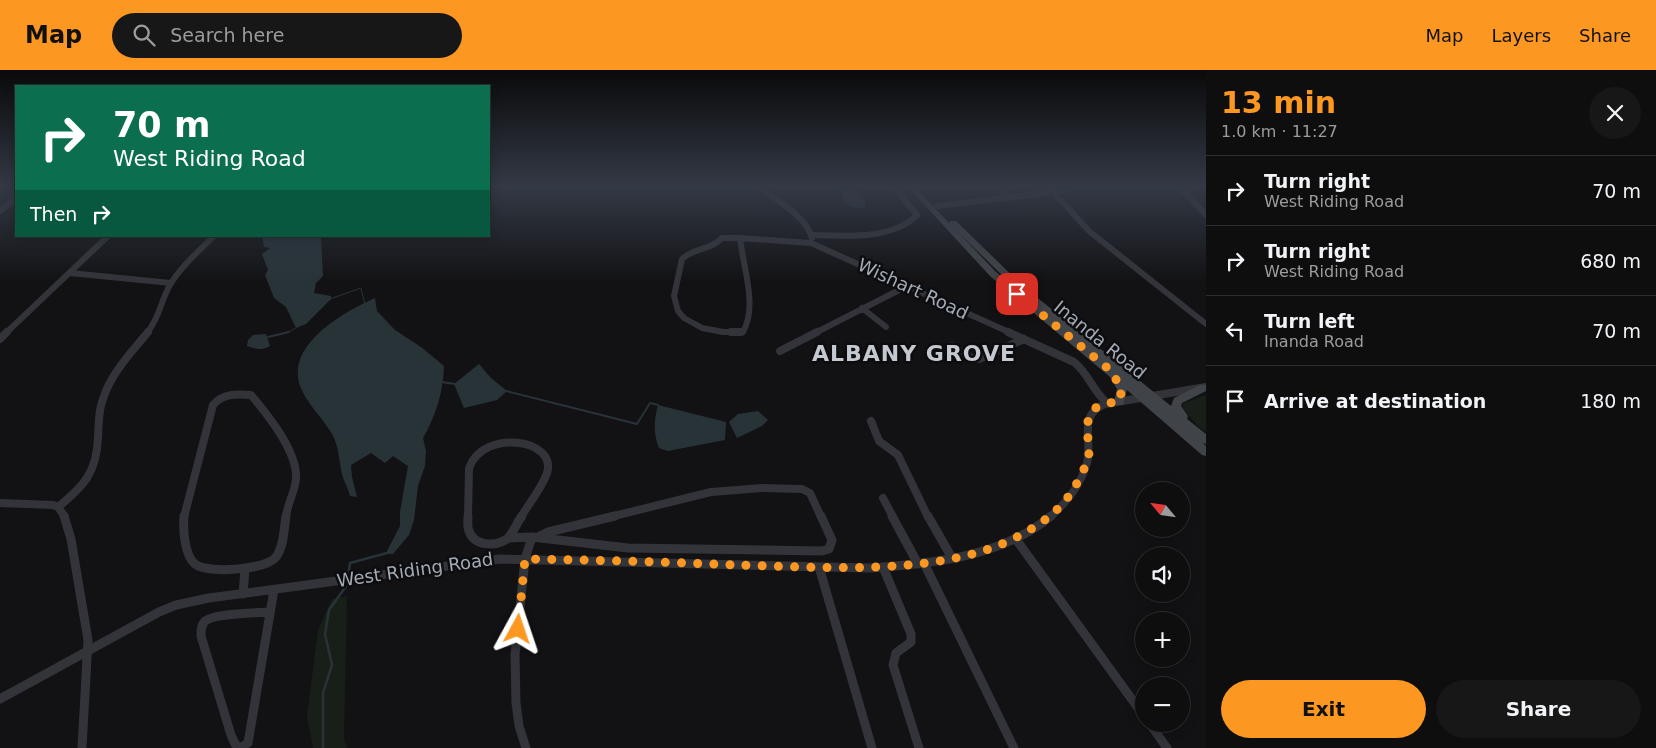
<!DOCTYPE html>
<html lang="en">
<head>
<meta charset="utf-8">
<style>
	:root { --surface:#0e0e0f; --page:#171718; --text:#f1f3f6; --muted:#9b9c9e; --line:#2e2e2f; --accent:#fc9821 }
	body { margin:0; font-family:"DejaVu Sans",sans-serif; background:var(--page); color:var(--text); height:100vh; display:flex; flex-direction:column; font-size:19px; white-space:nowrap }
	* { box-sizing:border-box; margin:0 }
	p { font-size:16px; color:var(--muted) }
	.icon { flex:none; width:28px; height:28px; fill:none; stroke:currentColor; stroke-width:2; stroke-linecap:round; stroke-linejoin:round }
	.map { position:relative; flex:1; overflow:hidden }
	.details { display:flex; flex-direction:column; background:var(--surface); width:450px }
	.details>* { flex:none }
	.guide { position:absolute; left:15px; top:15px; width:475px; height:152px; border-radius:0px; box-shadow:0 2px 12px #0003,0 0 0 1px var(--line); background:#0b6e4f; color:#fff; overflow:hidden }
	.needle { width:32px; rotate:299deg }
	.fabs { position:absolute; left:1135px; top:412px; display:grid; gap:10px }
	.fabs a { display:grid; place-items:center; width:55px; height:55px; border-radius:50%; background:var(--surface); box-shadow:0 2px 12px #0003,0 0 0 1px var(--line); font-size:25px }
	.pin { position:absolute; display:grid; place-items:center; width:42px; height:42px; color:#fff; margin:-21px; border-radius:10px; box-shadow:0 2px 8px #0006 }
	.me { position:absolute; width:55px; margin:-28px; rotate:5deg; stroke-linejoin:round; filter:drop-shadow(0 0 4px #0008) }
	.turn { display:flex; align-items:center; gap:18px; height:105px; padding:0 15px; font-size:22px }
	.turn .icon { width:65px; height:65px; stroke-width:2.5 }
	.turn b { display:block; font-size:35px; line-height:42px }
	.then { display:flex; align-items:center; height:48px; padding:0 15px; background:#0003; gap:10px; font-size:19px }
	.round { display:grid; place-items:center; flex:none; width:52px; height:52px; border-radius:26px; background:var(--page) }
	.head { display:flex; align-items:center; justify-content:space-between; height:85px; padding:0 15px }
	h1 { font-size:30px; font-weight:800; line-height:38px; color:var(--accent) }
	.primary-button { display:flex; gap:10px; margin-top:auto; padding:10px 15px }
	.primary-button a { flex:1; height:58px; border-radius:30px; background:var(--accent); color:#111; font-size:20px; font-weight:800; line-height:58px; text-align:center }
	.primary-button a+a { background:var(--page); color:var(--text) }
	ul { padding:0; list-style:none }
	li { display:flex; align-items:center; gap:15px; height:70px; padding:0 15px; border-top:1px solid var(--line) }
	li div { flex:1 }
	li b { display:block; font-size:19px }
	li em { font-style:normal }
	header { display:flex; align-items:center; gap:30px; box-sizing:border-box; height:70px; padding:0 25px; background:var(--accent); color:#111 }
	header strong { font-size:24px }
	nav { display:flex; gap:28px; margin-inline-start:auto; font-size:18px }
	.search { width:350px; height:45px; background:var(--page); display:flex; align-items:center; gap:12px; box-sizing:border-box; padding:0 18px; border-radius:28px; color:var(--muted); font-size:19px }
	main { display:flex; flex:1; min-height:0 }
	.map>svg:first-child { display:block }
	.green { fill:#181f18 }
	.water { fill:#283338 }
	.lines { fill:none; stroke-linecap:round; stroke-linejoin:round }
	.stream-far2 { stroke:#283338; stroke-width:1 }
	.stream-far1 { stroke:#283338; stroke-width:2 }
	.stream { stroke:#283338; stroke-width:2.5 }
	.street-far2 { stroke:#333439; stroke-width:6 }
	.street-far1 { stroke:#333439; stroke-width:8 }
	.street { stroke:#333439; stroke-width:9 }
	.secondary { fill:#404449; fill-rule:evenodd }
	.route { stroke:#fc9821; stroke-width:9; stroke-dasharray:0 16.2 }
	.labels { text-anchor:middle; stroke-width:5; stroke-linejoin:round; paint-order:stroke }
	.street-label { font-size:18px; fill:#a2aab5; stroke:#0d0d0f }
	.district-label { font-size:22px; font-weight:bold; letter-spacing:1px; fill:#c4c9d1; stroke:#0d0d0f }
</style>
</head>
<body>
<header>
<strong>Map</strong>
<div class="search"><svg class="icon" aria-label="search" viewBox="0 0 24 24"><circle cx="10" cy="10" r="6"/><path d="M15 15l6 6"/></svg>Search here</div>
<nav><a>Map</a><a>Layers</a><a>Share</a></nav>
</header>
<main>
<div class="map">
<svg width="1206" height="678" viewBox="0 0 1206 678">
	<rect width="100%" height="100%" fill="#121214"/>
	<!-- green -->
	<path class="green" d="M 1206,325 L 1206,362 L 1198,356 L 1182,337 L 1184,333 Z
		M 347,526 L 344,668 L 347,678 L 313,678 L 307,646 L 315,584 L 318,560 L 332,529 Z"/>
	<!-- water -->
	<path class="water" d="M 835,117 L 855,117 L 858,123 L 865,130 L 865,137 C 858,139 845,138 843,129 C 843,126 844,123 843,121 Z
		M 262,166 L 321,166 L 323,206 L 316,213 L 314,223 L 331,226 L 331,229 L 306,254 L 296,258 L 286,237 L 274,228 L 265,205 L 268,200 L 262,184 L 270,178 L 264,177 Z
		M 375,228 L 377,241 L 395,260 L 421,277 L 444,296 C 443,323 436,345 423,368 L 426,381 L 425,396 L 418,416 L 414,450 L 409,465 L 393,484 L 387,484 L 387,481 L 400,456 L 400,442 L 408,396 L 393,386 L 385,393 L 371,383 L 351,395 L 352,407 L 357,427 L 350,426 C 348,418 344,412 342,404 C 339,391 339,376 332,364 C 322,347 307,334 300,316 C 286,274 344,242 375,228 Z
		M 266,264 L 270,276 C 262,281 255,279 247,276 L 248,270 L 253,265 Z
		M 479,294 L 491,308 L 507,321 L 497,330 L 464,338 L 454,314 Z
		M 658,335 L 726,352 L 725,370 L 668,381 L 659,378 C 653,363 654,350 658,335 Z
		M 758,341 L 768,350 L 762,356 L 737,368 L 729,352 L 738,344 Z"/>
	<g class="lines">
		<!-- stream-far2 -->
		<path class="stream-far2" d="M 330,229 L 361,218 L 365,235
			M 286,263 L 296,258"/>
		<!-- stream-far1 -->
		<path class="stream-far1" d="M 268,267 L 289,262
			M 442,312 L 455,314
			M 506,321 L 637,354 L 650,333 L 658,335"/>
		<!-- stream -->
		<path class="stream" d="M 348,506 L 350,493 L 387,483
			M 323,678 L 323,623 L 332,595 L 325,564 L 329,540 L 347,515"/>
		<!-- street-far2 -->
		<path class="street-far2" d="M 759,117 C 776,130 806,146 812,168
			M 999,117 L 1009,127
			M 1049,117 L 1089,161 L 1206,254
			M 1180,117 L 1206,145
			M 937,136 L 1055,122 L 1075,117
			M 0,141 L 16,128
			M 813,165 C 845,166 893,170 917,145 L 894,117
			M 722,168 L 740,168 C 743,197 758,236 743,262 L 723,262 L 702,258 L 684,248 L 678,241 L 674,226 L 682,189 C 693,178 711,180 722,168 Z
			M 740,168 L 811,173 L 1011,263
			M 70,203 L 171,213
			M 862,238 L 886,257
			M 6,263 L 108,166
			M 147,263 C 161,245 160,232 170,215 C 181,196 199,181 214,166
			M 815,263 L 907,216"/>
		<!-- street-far1 -->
		<path class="street-far1" d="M 731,262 L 741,262
			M 1008,262 L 1074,292 C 1089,304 1092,320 1107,333
			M 0,269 L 7,262
			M 952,276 L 971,288 L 979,289 L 1024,269
			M 780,281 L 817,262
			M 871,351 L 879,371 L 898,385 L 928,447
			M 883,428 L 893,447
			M 0,433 L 53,435 L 58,437 L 65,447
			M 58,437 C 84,416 97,402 98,367 C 99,354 98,341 103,329 C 111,303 131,283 148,262
			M 184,447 L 213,335 C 223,323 237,324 251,325 C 268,345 298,382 296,409 C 295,422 287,434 286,447
			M 468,447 L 469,398 C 483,358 558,369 547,403 C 543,416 528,435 521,447
			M 610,447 L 711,422 L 762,418 L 802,419 L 810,423 L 821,447
			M 1050,447 C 1066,433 1081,414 1087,393 C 1093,370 1077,345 1105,334 L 1206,317"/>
		<!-- street -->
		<path class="street" d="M 64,446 L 71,469 L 88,570 L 82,678
			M 184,446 C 183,458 184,485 195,494 C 207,504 266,500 276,487 C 284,477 284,458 286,446
			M 468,446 C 468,450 467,457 469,461 C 474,476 495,477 507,469 C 513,464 517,452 522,446
			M 892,446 L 918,494
			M 928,446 L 952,488
			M 532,467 L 628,478 L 822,481 L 829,479 L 832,470 L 821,446
			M 538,467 L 548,462 L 615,446
			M 508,468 L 532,467 L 525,489 L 515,585 L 516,633 L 519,656 L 526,678
			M 1015,468 L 1144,646
			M 924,493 L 1014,678
			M 819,497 L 872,678
			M 883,497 L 911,564 L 911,572 L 896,583 L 893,595 L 919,678
			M 243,524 L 245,499
			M 270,542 C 256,543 215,543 205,551 C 201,555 201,560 201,566 L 231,665 L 235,674 L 240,678 L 248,673 L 274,520
			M 0,629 L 159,542 L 176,535 L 209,528 L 500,489 L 869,498 C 931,494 1002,487 1051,446
			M 1150,654 L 1167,678"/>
		<!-- secondary -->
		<path class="secondary" d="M 908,117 L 915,117 L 949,153 L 950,151 L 956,151 L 1023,216 L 1171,336 L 1174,328 L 1200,315 L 1206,315 L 1206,321 L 1182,333 L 1181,336 L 1188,346 L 1187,349 L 1206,364 L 1206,374 L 1203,373 L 1206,376 L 1206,386 L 1202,385 L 1127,320 L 1123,335 L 1115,335 L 1114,332 L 1117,319 L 1110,307 L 990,206 ZM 956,160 L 1014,217 L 996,202 Z"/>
	</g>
	<!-- sky -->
	<linearGradient id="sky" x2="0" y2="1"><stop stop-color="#0a0a0b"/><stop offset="0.55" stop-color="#333945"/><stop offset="1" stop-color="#333945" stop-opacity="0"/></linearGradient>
	<rect width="1206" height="212" fill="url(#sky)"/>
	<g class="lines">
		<!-- route -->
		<path class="route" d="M 518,559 L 525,489 C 595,490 666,492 736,495 C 822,497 938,507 1015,468 C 1044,453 1066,437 1080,407 C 1084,399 1088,392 1089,383 C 1089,371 1084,351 1092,342 C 1098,333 1109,333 1119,332 L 1122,319 L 1110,300 L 1017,224"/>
	</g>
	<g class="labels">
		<!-- street labels -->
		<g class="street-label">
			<text transform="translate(913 219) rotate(25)" y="6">Wishart Road</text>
			<text transform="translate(1100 270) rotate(39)" y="6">Inanda Road</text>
			<text transform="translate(415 500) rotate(-8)" y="6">West Riding Road</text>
		</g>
		<!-- district labels -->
		<g class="district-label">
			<text x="914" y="291">ALBANY GROVE</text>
		</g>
	</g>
</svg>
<div class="fabs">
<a><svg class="needle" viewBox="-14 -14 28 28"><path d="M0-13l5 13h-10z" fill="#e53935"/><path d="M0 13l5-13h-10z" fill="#9b9c9e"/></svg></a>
<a><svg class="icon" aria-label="sound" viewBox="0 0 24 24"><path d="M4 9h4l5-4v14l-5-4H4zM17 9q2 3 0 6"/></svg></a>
<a>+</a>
<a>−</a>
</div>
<div class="pin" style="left:1017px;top:224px;background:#d93025"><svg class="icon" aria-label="arrive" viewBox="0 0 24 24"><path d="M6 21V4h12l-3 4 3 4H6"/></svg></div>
<svg class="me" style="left:518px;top:559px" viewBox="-20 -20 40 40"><path d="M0-17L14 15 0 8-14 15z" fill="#fc9821" stroke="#fff" stroke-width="4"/></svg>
<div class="guide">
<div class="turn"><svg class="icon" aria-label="right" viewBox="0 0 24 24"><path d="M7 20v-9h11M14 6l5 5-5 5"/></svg><div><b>70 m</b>West Riding Road</div></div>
<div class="then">Then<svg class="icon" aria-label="right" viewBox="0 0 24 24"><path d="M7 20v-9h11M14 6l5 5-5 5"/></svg></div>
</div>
</div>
<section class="details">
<div class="head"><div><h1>13 min</h1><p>1.0 km · 11:27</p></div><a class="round"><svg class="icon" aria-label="close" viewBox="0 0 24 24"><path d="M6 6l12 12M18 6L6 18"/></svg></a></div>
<ul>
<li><svg class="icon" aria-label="right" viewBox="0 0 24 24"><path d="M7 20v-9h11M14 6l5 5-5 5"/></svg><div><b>Turn right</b><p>West Riding Road</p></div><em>70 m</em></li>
<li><svg class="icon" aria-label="right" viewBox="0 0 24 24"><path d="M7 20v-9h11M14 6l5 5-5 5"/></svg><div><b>Turn right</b><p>West Riding Road</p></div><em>680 m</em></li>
<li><svg class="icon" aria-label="left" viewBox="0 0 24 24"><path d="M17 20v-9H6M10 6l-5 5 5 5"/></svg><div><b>Turn left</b><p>Inanda Road</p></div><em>70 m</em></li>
<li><svg class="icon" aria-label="arrive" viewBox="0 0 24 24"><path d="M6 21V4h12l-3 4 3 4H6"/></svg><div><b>Arrive at destination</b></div><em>180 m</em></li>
</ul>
<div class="primary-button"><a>Exit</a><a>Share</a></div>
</section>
</main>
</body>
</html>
